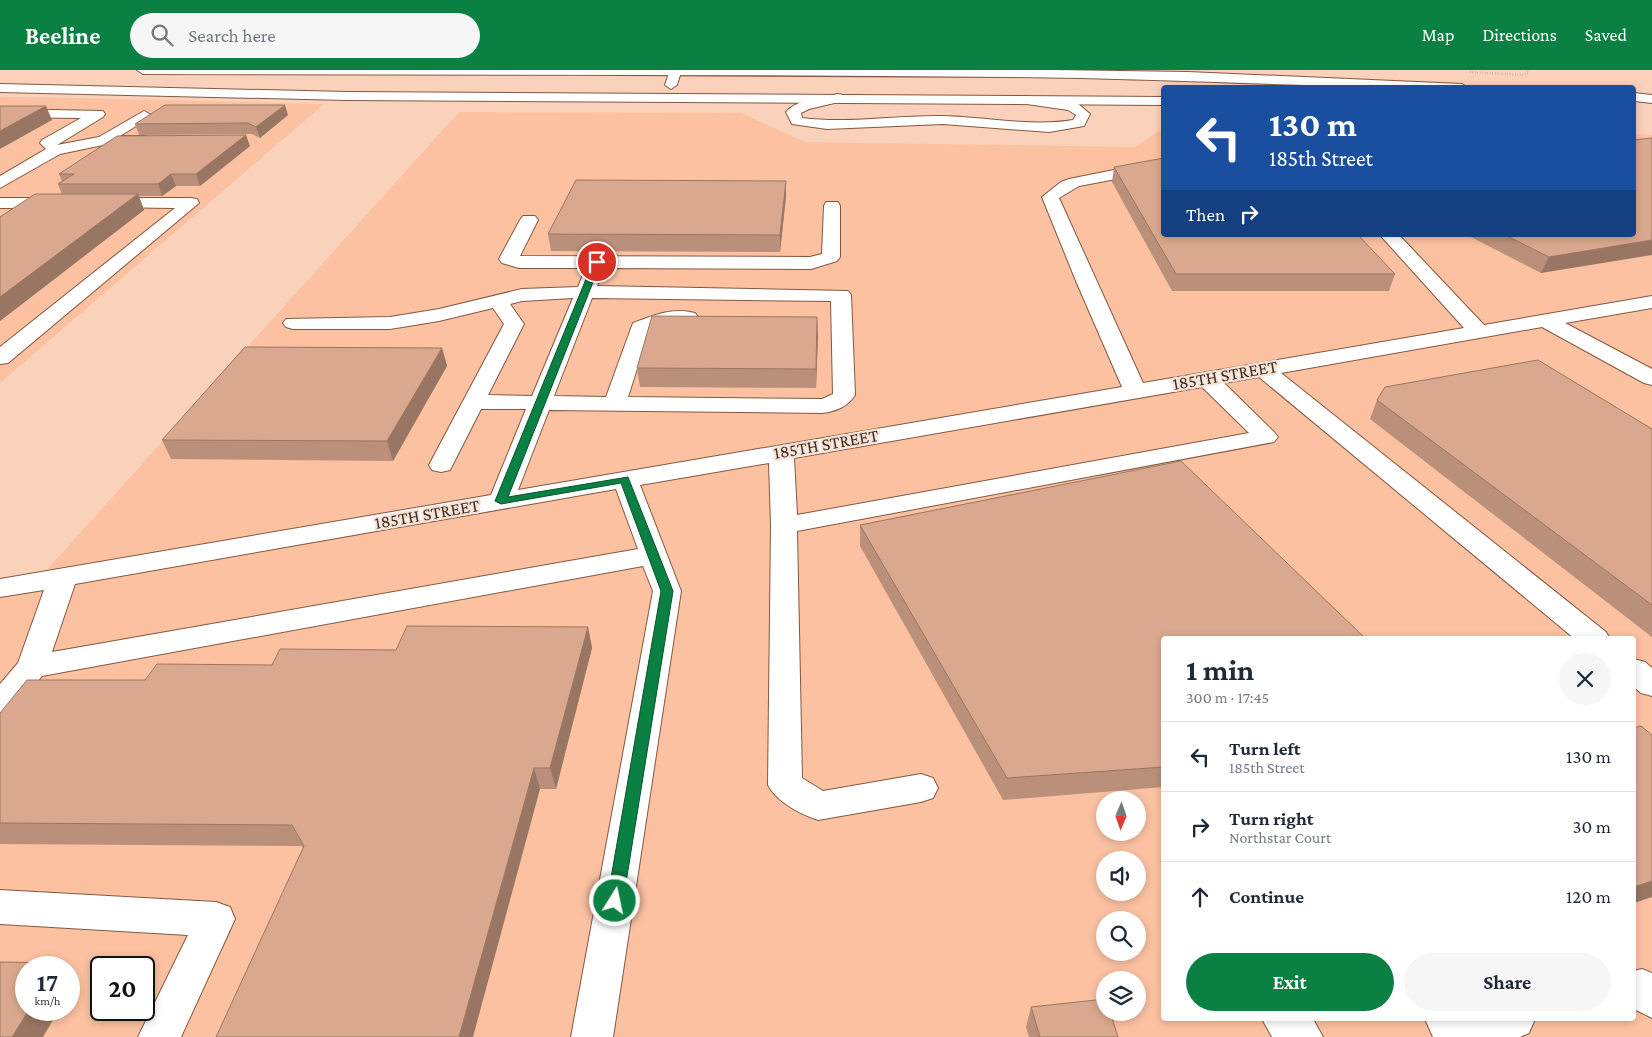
<!DOCTYPE html>
<html lang="en">
<head>
<meta charset="utf-8">
<style>
	:root { --surface:#fff; --page:#f6f6f7; --text:#1f2937; --muted:#747a83; --line:#e0e1e3; --accent:#0b8043 }
	body { margin:0; font-family:"Crimson Pro",serif; background:var(--page); color:var(--text); height:100vh; display:flex; flex-direction:column; font-size:19px; white-space:nowrap }
	* { box-sizing:border-box; margin:0 }
	p { font-size:16px; color:var(--muted) }
	.icon { flex:none; width:28px; height:28px; fill:none; stroke:currentColor; stroke-width:2; stroke-linecap:round; stroke-linejoin:round }
	.map { position:relative; flex:1; overflow:hidden }
	.sheet { position:absolute; left:1161px; top:566px; width:475px; height:385px; display:flex; flex-direction:column; background:var(--surface); border-radius:5px; box-shadow:0 2px 8px #0003 }
	.sheet>* { flex:none }
	.top-card { position:absolute; left:1161px; top:15px; width:475px; height:152px; border-radius:5px; box-shadow:0 2px 8px #0003; background:#1a4fa0; color:#fff; overflow:hidden }
	.needle { width:32px; rotate:182deg }
	.tools { position:absolute; left:1096px; top:721px; display:grid; gap:10px }
	.tools a { display:grid; place-items:center; width:50px; height:50px; border-radius:50%; background:var(--surface); box-shadow:0 2px 8px #0003; font-size:25px }
	.speed { position:absolute; left:15px; top:886px; display:flex; gap:10px; font-size:25px; font-weight:700; text-align:center }
	.speed>* { display:grid; place-content:center; width:65px; height:65px; border-radius:50%; background:var(--surface); box-shadow:0 2px 8px #0003; line-height:1 }
	.speed small { font-size:12px; font-weight:400 }
	.speed .limit { border:2px solid #111; border-radius:8px; background:#fff; color:#111 }
	.pin { position:absolute; display:grid; place-items:center; width:42px; height:42px; color:#fff; margin:-21px; border:2px solid #fff; border-radius:50%; box-shadow:0 1px 5px #0007 }
	.me { position:absolute; width:55px; margin:-28px; rotate:10deg; stroke-linejoin:round; filter:drop-shadow(0 0 4px #0008) }
	.turn { display:flex; align-items:center; gap:18px; height:105px; padding:0 25px; font-size:22px }
	.turn .icon { width:65px; height:65px; stroke-width:2.5 }
	.turn b { display:block; font-size:35px; line-height:42px }
	.then { display:flex; align-items:center; height:48px; padding:0 25px; background:#0003; gap:10px; font-size:19px }
	.round { display:grid; place-items:center; flex:none; width:52px; height:52px; border-radius:26px; background:var(--page) }
	.summary { display:flex; align-items:center; justify-content:space-between; height:85px; padding:0 25px }
	h1 { font-size:30px; font-weight:700; line-height:38px }
	.action { display:flex; gap:10px; margin-top:auto; padding:10px 25px }
	.action a { flex:1; height:58px; border-radius:30px; background:var(--accent); color:#fff; font-size:20px; font-weight:700; line-height:58px; text-align:center }
	.action a+a { background:var(--page); color:var(--text) }
	ul { padding:0; list-style:none }
	li { display:flex; align-items:center; gap:15px; height:70px; padding:0 25px; border-top:1px solid var(--line) }
	li div { flex:1 }
	li b { display:block; font-size:19px }
	li em { font-style:normal }
	header { display:flex; align-items:center; gap:30px; box-sizing:border-box; height:70px; padding:0 25px; background:var(--accent); color:#fff }
	header strong { font-size:24px }
	nav { display:flex; gap:28px; margin-inline-start:auto; font-size:18px }
	.search { width:350px; height:45px; background:var(--page); display:flex; align-items:center; gap:12px; box-sizing:border-box; padding:0 18px; border-radius:28px; color:var(--muted); font-size:19px }
	.map>svg:first-child { display:block }
	.built { fill:#fbc1a1; fill-rule:evenodd }
	.lines { fill:none; stroke-linecap:round; stroke-linejoin:round }
	.minor-casing { stroke:#845840; stroke-width:2 }
	.highway-casing { stroke:#845840; stroke-width:2 }
	.path { stroke:#bb9986; stroke-width:2; stroke-dasharray:0.5 2; stroke-linecap:butt }
	.minor { fill:#fff; fill-rule:evenodd }
	.highway { fill:#fff; fill-rule:evenodd }
	.wall { fill:#bb907a }
	.shaded-wall { fill:#997663 }
	.building { fill:#daa88e; stroke:#997663 }
	.route { fill:#0b8043; stroke:#07532c }
	.labels { text-anchor:middle; stroke-width:4.5; stroke-linejoin:round; paint-order:stroke }
	.street-label { font-size:18px; fill:#3f2b20; stroke:#f8e3d8 }
</style>
</head>
<body>
<header>
<strong>Beeline</strong>
<div class="search"><svg class="icon" aria-label="search" viewBox="0 0 24 24"><circle cx="10" cy="10" r="6"/><path d="M15 15l6 6"/></svg>Search here</div>
<nav><a>Map</a><a>Directions</a><a>Saved</a></nav>
</header>
<div class="map">
<svg width="1652" height="967" viewBox="0 0 1652 967">
	<rect width="100%" height="100%" fill="#fad1bb"/>
	<!-- built -->
	<path class="built" d="M 0,27 L 78,28 L 324,34 L 0,313 Z
		M 459,42 L 741,43 L 805,72 L 1135,77 L 1164,57 L 1164,165 L 1634,165 L 1634,64 L 1652,65 L 1652,967 L 0,967 L 0,526 L 27,522 ZM 1164,569 L 1634,569 L 1634,949 L 1164,949 ZM 1105,730 L 1138,730 L 1138,762 L 1105,762 ZM 1105,790 L 1138,790 L 1138,822 L 1105,822 ZM 1105,850 L 1138,850 L 1138,882 L 1105,882 ZM 26,898 L 69,898 L 69,940 L 26,940 ZM 101,898 L 144,898 L 144,940 L 101,940 ZM 1105,910 L 1138,910 L 1138,942 L 1105,942 Z"/>
	<g class="lines">
		<defs>
			<path id="minor" d="M 670,0 L 681,2 L 677,15 L 671,19 L 665,15 Z
				M 838,24 L 843,25 L 845,28 L 843,31 L 809,39 L 801,43 L 802,48 C 850,54 896,45 944,46 C 987,47 1030,57 1073,50 L 1076,45 L 1068,40 L 1020,33 L 1018,30 L 1025,26 L 1077,33 L 1090,44 L 1084,56 L 1049,62 L 943,54 L 827,59 L 792,54 L 786,42 C 797,29 822,28 838,24 Z
				M 0,39 L 103,41 L 105,44 L 103,47 L 57,75 L 99,67 L 144,41 L 151,45 L 149,48 L 120,66 L 146,66 L 153,70 L 146,74 L 103,75 L 60,84 L 0,118 L 0,106 L 46,79 L 40,73 L 42,70 L 81,48 L 0,47 Z
				M 1164,90 L 1164,100 L 1079,116 L 1059,128 L 1143,313 L 1464,258 L 1380,165 L 1399,165 L 1484,255 L 1652,226 L 1652,238 L 1565,253 L 1652,299 L 1652,315 L 1644,313 L 1542,257 L 1281,303 L 1606,562 L 1610,569 L 1575,569 L 1259,307 L 1224,313 L 1274,362 L 1278,367 L 1274,372 L 797,461 L 802,708 L 823,721 L 921,704 L 933,708 L 938,718 L 933,728 L 921,732 L 818,750 C 800,744 777,732 768,715 L 771,455 L 769,393 L 640,415 L 681,521 L 613,967 L 571,967 L 653,521 L 643,496 L 42,606 L 11,644 L 0,648 L 0,614 L 18,593 L 44,520 L 0,527 L 0,509 L 491,425 L 526,339 L 481,339 L 450,400 L 441,402 L 432,400 L 429,395 L 504,254 L 493,238 L 439,251 L 390,259 L 293,259 L 286,257 L 283,253 L 286,249 L 390,247 L 439,239 L 522,219 L 578,217 L 586,198 L 519,198 L 502,193 L 499,189 L 520,150 L 523,146 L 535,146 L 538,150 L 520,186 L 810,187 L 822,184 L 824,136 L 826,132 L 838,132 L 840,136 L 840,187 L 837,191 L 811,199 L 604,198 L 597,216 L 848,221 L 851,225 L 855,325 C 847,337 837,341 822,343 L 549,340 L 518,420 L 1122,317 L 1076,211 L 1042,127 L 1061,112 L 1069,109 ZM 573,228 L 532,326 L 488,325 L 524,254 L 510,234 L 522,231 ZM 592,228 L 831,231 L 833,324 L 822,329 L 628,327 L 649,261 L 669,253 L 695,251 L 698,247 L 695,243 C 673,237 654,245 633,253 L 606,327 L 554,326 ZM 1202,317 L 1249,363 L 797,445 L 794,388 ZM 616,419 L 638,479 L 52,582 L 75,514 Z
				M 0,128 L 60,128 L 66,129 L 68,133 L 66,137 L 60,138 L 0,138 Z
				M 105,128 L 191,128 L 197,129 L 199,133 L 8,293 L 0,294 L 0,277 L 175,138 L 99,137 L 97,133 L 99,129 Z
				M 1634,589 L 1645,592 L 1652,598 L 1652,626 L 1641,623 L 1634,617 Z
				M 0,820 L 216,832 L 230,837 L 235,849 L 181,967 L 138,967 L 188,865 L 0,854 Z
				M 1642,899 L 1652,903 L 1652,948 L 1634,939 L 1634,901 Z
				M 1262,949 L 1313,949 L 1323,967 L 1272,967 Z
				M 1425,949 L 1535,949 L 1529,963 L 1520,967 L 1433,967 Z"/>
			<path id="highway" d="M 137,0 L 1053,0 L 1188,2 L 1462,14 L 1468,18 C 1315,18 1162,8 1009,7 C 720,4 432,5 143,4 Z
				M 0,14 L 347,22 L 1164,27 L 1164,35 L 347,30 L 0,22 Z
				M 1634,23 L 1652,25 L 1652,33 L 1634,31 Z"/>
		</defs>
		<!-- minor casing -->
		<use href="#minor" class="minor-casing"/>
		<!-- highway casing -->
		<use href="#highway" class="highway-casing"/>
		<!-- path -->
		<path class="path" d="M 1470,2 L 1523,5 L 1528,3 L 1527,0"/>
		<!-- minor -->
		<use href="#minor" class="minor"/>
		<!-- highway -->
		<use href="#highway" class="highway"/>
	</g>
	<!-- wall -->
	<path class="wall" d="M 288,45 L 260,68 L 252,64 L 139,65 L 135,54 Z
		M 250,76 L 200,116 L 176,116 L 162,126 L 139,126 L 144,140 L 0,251 L 0,147 L 62,124 L 58,114 L 62,111 L 59,104 Z
		M 1114,97 L 1395,204 L 1389,221 L 1172,221 L 1112,112 Z
		M 786,126 L 780,182 L 551,181 L 548,164 Z
		M 1467,165 L 1634,165 L 1541,203 Z
		M 818,265 L 816,318 L 640,317 L 637,298 Z
		M 442,278 L 447,296 L 393,391 L 171,389 L 162,370 Z
		M 1377,330 L 1652,359 L 1652,567 L 1370,349 Z
		M 860,455 L 1164,569 L 1164,717 L 1003,730 L 860,476 Z
		M 588,557 L 592,578 L 556,719 L 540,719 L 303,778 L 302,776 L 0,774 L 0,643 L 145,610 Z
		M 1031,937 L 1118,967 L 1029,967 L 1026,957 Z"/>
	<!-- shaded-wall -->
	<path class="shaded-wall" d="M 285,35 L 288,45 L 260,68 L 256,57 Z
		M 46,36 L 52,50 L 0,79 L 0,61 Z
		M 246,65 L 250,76 L 200,116 L 196,104 Z
		M 171,104 L 176,116 L 162,126 L 158,114 Z
		M 786,111 L 786,126 L 780,182 L 780,165 Z
		M 138,124 L 144,140 L 0,251 L 0,227 Z
		M 1652,170 L 1652,185 L 1541,203 L 1549,187 Z
		M 817,247 L 818,265 L 816,318 L 816,299 Z
		M 442,278 L 447,296 L 393,391 L 387,371 Z
		M 588,557 L 592,578 L 556,719 L 550,698 Z
		M 534,698 L 540,719 L 473,967 L 459,967 Z
		M 1652,811 L 1652,827 L 1634,833 L 1634,817 Z
		M 58,893 L 62,898 L 55,898 Z
		M 69,906 L 75,913 L 69,924 Z
		M 29,940 L 59,940 L 43,967 L 12,967 Z"/>
	<!-- building -->
	<path class="building" d="M 165,35 L 285,35 L 256,57 L 248,53 L 135,54 Z
		M 0,36 L 46,36 L 0,61 Z
		M 246,65 L 196,104 L 171,104 L 158,114 L 58,114 L 74,104 L 59,104 L 117,66 Z
		M 1652,68 L 1652,170 L 1549,187 L 1505,165 L 1634,165 L 1634,70 Z
		M 1164,88 L 1164,165 L 1358,165 L 1395,204 L 1176,204 L 1114,97 Z
		M 576,110 L 786,111 L 780,165 L 548,164 Z
		M 35,124 L 138,124 L 0,227 L 0,147 Z
		M 652,246 L 817,247 L 816,299 L 637,298 Z
		M 245,277 L 442,278 L 387,371 L 162,370 Z
		M 1538,290 L 1652,359 L 1652,535 L 1377,330 L 1385,317 Z
		M 1181,391 L 1366,569 L 1164,569 L 1164,697 L 1007,708 L 860,455 Z
		M 407,556 L 588,557 L 550,698 L 534,698 L 459,967 L 216,967 L 304,776 L 292,755 L 0,753 L 0,643 L 27,610 L 145,610 L 157,594 L 272,595 L 280,579 L 396,580 Z
		M 1641,656 L 1652,665 L 1652,811 L 1634,817 L 1634,658 Z
		M 0,892 L 58,893 L 55,898 L 26,898 L 26,940 L 29,940 L 12,967 L 0,967 Z
		M 1105,929 L 1105,942 L 1110,942 L 1118,967 L 1040,967 L 1031,937 Z"/>
	<!-- route -->
	<path class="route" d="M 597,190 L 601,192 L 508,427 L 628,407 L 673,521 L 623,831 L 621,836 L 615,838 L 609,836 L 607,831 L 661,521 L 621,413 L 501,434 L 495,431 L 593,192 Z"/>
	<g class="labels">
		<!-- street labels -->
		<g class="street-label">
			<text transform="translate(1225 305) rotate(-10)" y="6">185TH STREET</text>
			<text transform="translate(826 374) rotate(-10)" y="6">185TH STREET</text>
			<text transform="translate(427 444) rotate(-10)" y="6">185TH STREET</text>
		</g>
	</g>
</svg>
<div class="tools">
<a><svg class="needle" viewBox="-14 -14 28 28"><path d="M0-13l5 13h-10z" fill="#e53935"/><path d="M0 13l5-13h-10z" fill="#747a83"/></svg></a>
<a><svg class="icon" aria-label="sound" viewBox="0 0 24 24"><path d="M4 9h4l5-4v14l-5-4H4zM17 9q2 3 0 6"/></svg></a>
<a><svg class="icon" aria-label="search" viewBox="0 0 24 24"><circle cx="10" cy="10" r="6"/><path d="M15 15l6 6"/></svg></a>
<a><svg class="icon" aria-label="layers" viewBox="0 0 24 24"><path d="M12 4l9 5-9 5-9-5zM3 14l9 5 9-5"/></svg></a>
</div>
<div class="speed"><div>17<small>km/h</small></div><div class="limit">20</div></div>
<div class="pin" style="left:597px;top:192px;background:#d93025"><svg class="icon" aria-label="arrive" viewBox="0 0 24 24"><path d="M6 21V4h12l-3 4 3 4H6"/></svg></div>
<svg class="me" style="left:615px;top:831px" viewBox="-20 -20 40 40"><circle r="17" fill="#0b8043" stroke="#fff" stroke-width="3"/><path d="M0-11L8 9 0 5-8 9z" fill="#fff"/></svg>
<div class="top-card">
<div class="turn"><svg class="icon" aria-label="left" viewBox="0 0 24 24"><path d="M17 20v-9H6M10 6l-5 5 5 5"/></svg><div><b>130 m</b>185th Street</div></div>
<div class="then">Then<svg class="icon" aria-label="right" viewBox="0 0 24 24"><path d="M7 20v-9h11M14 6l5 5-5 5"/></svg></div>
</div>
<section class="sheet">
<div class="summary"><div><h1>1 min</h1><p>300 m · 17:45</p></div><a class="round"><svg class="icon" aria-label="close" viewBox="0 0 24 24"><path d="M6 6l12 12M18 6L6 18"/></svg></a></div>
<ul>
<li><svg class="icon" aria-label="left" viewBox="0 0 24 24"><path d="M17 20v-9H6M10 6l-5 5 5 5"/></svg><div><b>Turn left</b><p>185th Street</p></div><em>130 m</em></li>
<li><svg class="icon" aria-label="right" viewBox="0 0 24 24"><path d="M7 20v-9h11M14 6l5 5-5 5"/></svg><div><b>Turn right</b><p>Northstar Court</p></div><em>30 m</em></li>
<li><svg class="icon" aria-label="ahead" viewBox="0 0 24 24"><path d="M12 20V5M6 11l6-6 6 6"/></svg><div><b>Continue</b></div><em>120 m</em></li>
</ul>
<div class="action"><a>Exit</a><a>Share</a></div>
</section>
</div>
</body>
</html>
